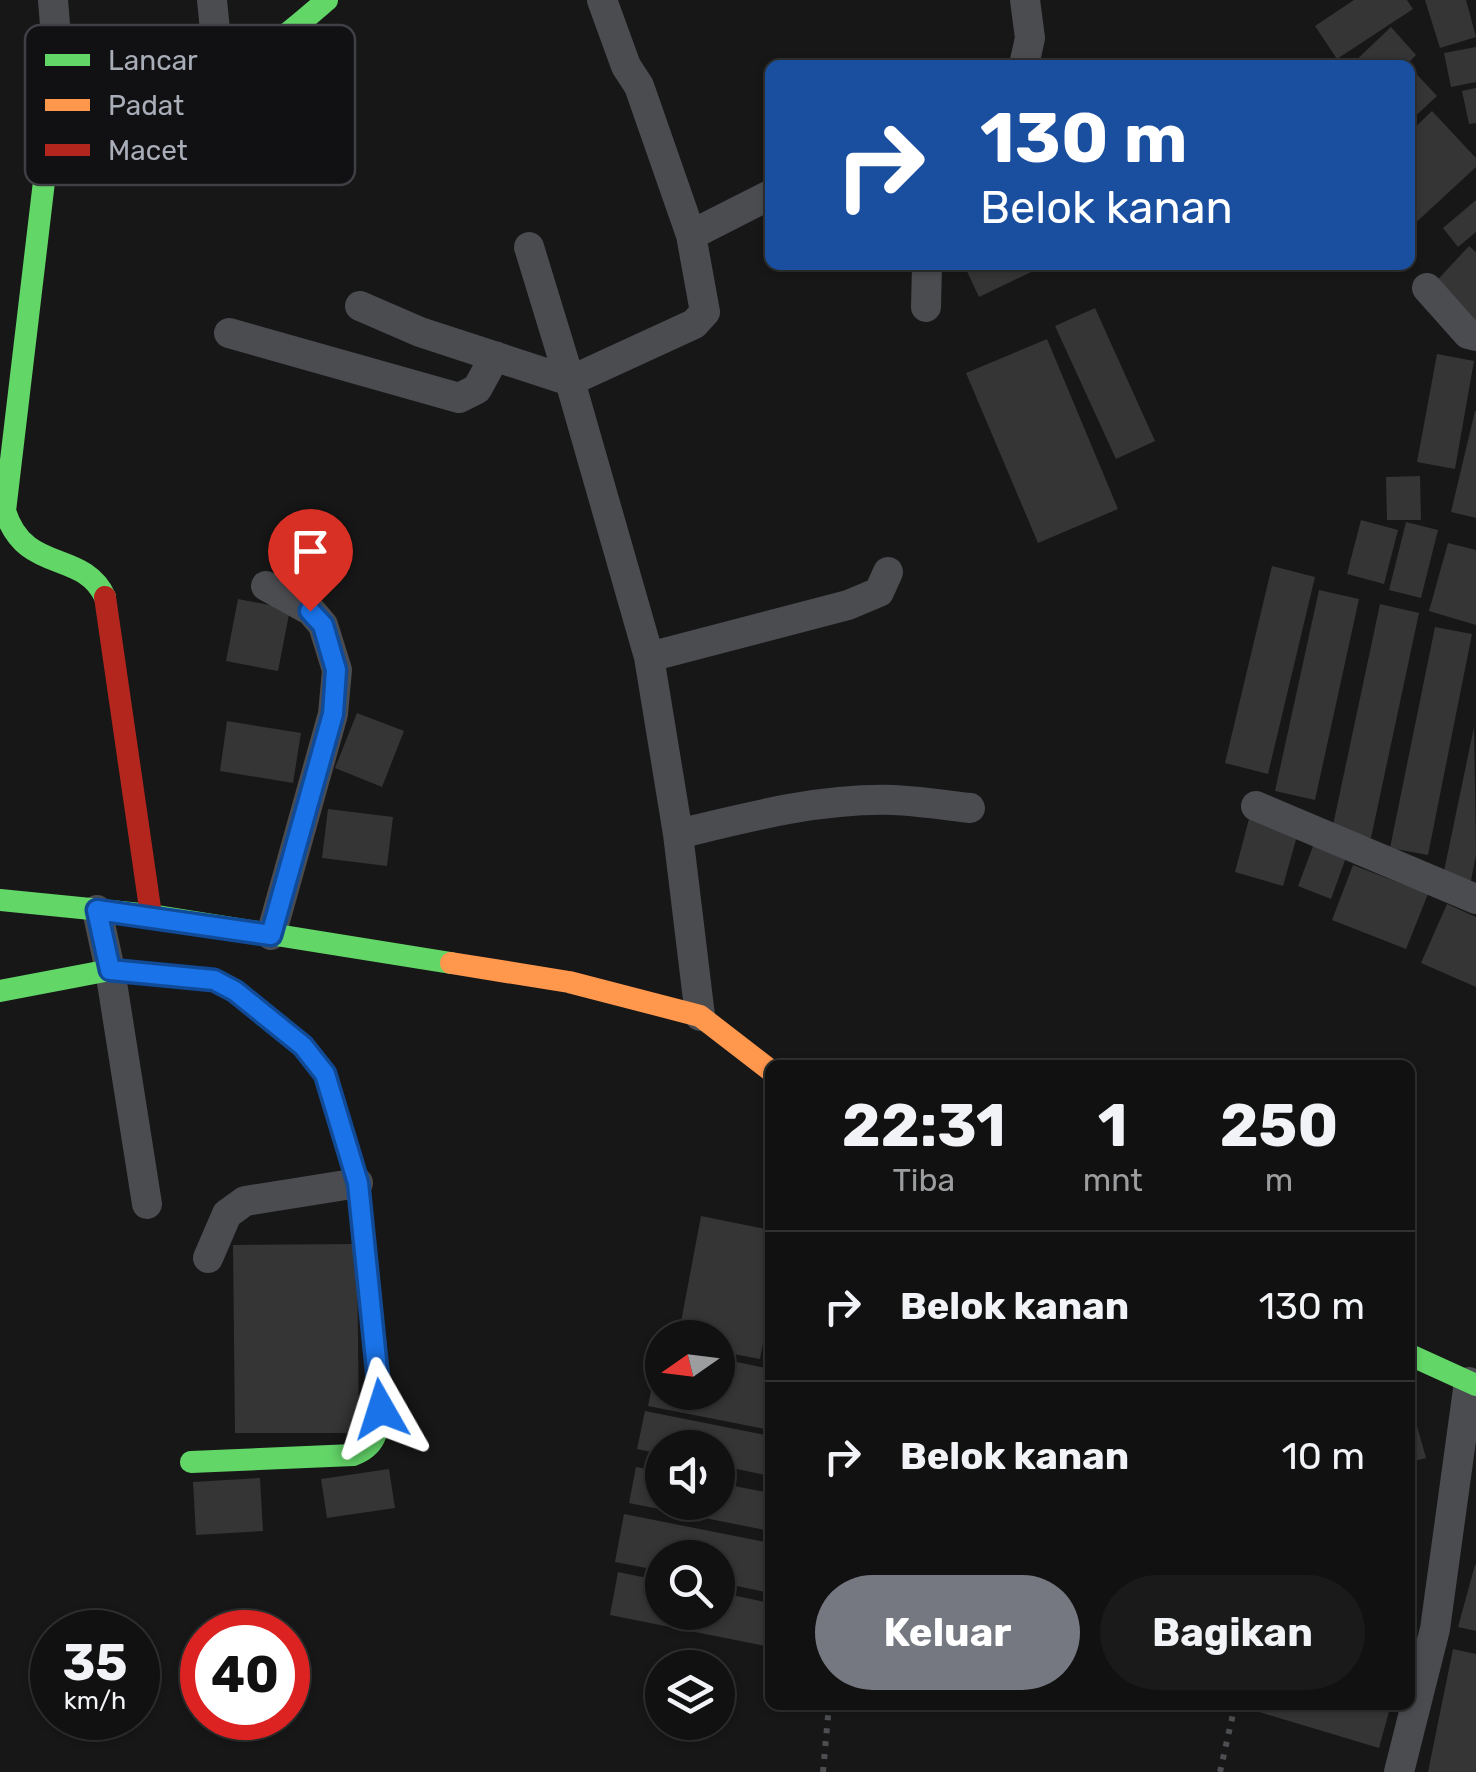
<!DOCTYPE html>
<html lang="id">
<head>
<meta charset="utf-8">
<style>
	:root { --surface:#111; --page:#1a1a1a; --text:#f1f3f6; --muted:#9c9d9f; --line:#303131; --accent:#757880 }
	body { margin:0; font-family:Rubik,sans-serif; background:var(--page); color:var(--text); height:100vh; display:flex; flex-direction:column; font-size:38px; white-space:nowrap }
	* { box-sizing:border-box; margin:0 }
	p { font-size:32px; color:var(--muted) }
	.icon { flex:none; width:55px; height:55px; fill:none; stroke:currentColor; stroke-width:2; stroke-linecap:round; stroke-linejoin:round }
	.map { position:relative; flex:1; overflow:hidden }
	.sheet { position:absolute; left:765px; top:1060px; width:650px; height:650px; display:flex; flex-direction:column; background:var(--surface); border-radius:15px; box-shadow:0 2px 8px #0004,0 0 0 2px var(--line) }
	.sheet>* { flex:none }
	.hud { position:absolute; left:765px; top:60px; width:650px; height:210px; border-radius:15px; box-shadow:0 2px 8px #0004,0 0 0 2px var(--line); background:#1a4fa0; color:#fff; overflow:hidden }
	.needle { width:65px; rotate:256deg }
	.buttons { position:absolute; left:645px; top:1320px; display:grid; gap:20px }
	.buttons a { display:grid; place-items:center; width:90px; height:90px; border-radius:50%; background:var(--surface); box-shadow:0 2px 8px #0004,0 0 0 2px var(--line); font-size:50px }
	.speed { position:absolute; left:30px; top:1610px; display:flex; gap:20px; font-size:50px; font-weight:700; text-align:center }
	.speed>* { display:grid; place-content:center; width:130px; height:130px; border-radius:50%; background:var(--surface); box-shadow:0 2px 8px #0004,0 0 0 2px var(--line); line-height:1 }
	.speed small { font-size:25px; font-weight:400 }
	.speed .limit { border:15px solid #d22; background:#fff; color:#111 }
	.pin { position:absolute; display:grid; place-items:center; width:85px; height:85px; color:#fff; margin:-102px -42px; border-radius:50% 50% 50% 0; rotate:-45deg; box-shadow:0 0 10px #0007 }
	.pin .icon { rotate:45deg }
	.me { position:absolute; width:110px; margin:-55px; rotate:354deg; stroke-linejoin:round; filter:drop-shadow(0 0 8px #0008) }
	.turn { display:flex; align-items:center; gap:35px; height:210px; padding:0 50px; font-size:45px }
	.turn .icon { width:130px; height:130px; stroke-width:2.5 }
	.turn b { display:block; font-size:70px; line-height:85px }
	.eta { display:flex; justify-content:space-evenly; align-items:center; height:170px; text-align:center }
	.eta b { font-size:60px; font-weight:700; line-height:70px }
	.button { display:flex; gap:20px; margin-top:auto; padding:20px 50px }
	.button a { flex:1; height:115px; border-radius:60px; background:var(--accent); color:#fff; font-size:40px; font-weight:700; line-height:115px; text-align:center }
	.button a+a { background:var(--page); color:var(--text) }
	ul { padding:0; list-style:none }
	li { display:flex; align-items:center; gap:30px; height:150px; padding:0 50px; border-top:2px solid var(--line) }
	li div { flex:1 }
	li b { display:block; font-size:38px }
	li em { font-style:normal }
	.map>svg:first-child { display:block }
	.building { fill:#353536 }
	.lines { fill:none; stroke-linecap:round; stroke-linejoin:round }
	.path { stroke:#4d4e52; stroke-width:6; stroke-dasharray:5 8; stroke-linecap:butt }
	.street { stroke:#4b4c50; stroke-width:30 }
	.fast { stroke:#63d668; stroke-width:22 }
	.slow { stroke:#ff974d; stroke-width:22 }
	.jam { stroke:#b3261e; stroke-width:22 }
	.route-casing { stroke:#114b97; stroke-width:25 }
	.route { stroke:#1a73e8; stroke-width:18 }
	.key { fill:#111113; stroke:#3e4045; stroke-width:2.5 }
	.key-label { font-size:28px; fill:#a8adb8 }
</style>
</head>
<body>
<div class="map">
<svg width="1476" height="1772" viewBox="0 0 1476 1772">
	<rect width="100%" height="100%" fill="#171717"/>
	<!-- building -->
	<path class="building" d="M 1354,0 L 1407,0 L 1413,9 L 1337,59 L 1315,26 Z
		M 1425,0 L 1466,0 L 1476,37 L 1440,48 Z
		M 1391,27 L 1416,55 L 1406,65 L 1351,65 Z
		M 1476,47 L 1476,82 L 1451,87 L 1444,53 Z
		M 1410,67 L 1437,96 L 1410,121 Z
		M 1476,88 L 1476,123 L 1469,124 L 1462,91 Z
		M 1432,111 L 1476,158 L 1476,167 L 1410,228 L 1410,132 Z
		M 1476,200 L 1476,232 L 1458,247 L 1443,228 Z
		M 1469,246 L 1476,252 L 1476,330 L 1430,288 Z
		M 964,265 L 1046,265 L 979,297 Z
		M 1095,308 L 1155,441 L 1116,459 L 1055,326 Z
		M 1047,339 L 1118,509 L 1038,543 L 966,373 Z
		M 1437,354 L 1474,361 L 1455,469 L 1417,462 Z
		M 1475,411 L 1476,411 L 1476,518 L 1451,512 Z
		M 1420,476 L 1421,520 L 1387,520 L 1386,477 Z
		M 1361,520 L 1398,530 L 1384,584 L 1347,574 Z
		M 1406,522 L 1438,530 L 1421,598 L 1389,590 Z
		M 1448,543 L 1476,550 L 1476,625 L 1429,611 Z
		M 1272,566 L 1315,577 L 1268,774 L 1225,763 Z
		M 1319,590 L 1359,599 L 1315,800 L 1275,791 Z
		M 238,599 L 290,609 L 278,671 L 226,661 Z
		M 1380,604 L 1419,613 L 1371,838 L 1332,830 Z
		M 1435,627 L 1472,634 L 1428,855 L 1390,848 Z
		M 357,713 L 404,731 L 382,787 L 335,768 Z
		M 227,721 L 301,733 L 293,783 L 220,771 Z
		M 1474,727 L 1476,854 L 1471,881 L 1443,876 Z
		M 328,809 L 393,817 L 387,866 L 322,858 Z
		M 1250,815 L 1299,829 L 1283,886 L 1235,872 Z
		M 1315,841 L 1348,852 L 1331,899 L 1298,886 Z
		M 1353,865 L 1428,894 L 1406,949 L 1332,920 Z
		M 1447,904 L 1476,917 L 1476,987 L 1421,963 Z
		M 701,1216 L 770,1230 L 770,1308 L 760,1359 L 718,1351 L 718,1338 L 678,1338 Z
		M 357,1244 L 359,1433 L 235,1433 L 233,1245 Z
		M 661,1341 L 662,1392 L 718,1392 L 718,1358 L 770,1369 L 770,1430 L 648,1406 Z
		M 1410,1401 L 1426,1458 L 1410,1462 Z
		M 645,1411 L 770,1436 L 770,1476 L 718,1465 L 718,1448 L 662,1448 L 662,1454 L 637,1449 Z
		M 636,1467 L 662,1472 L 662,1502 L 718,1502 L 718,1483 L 770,1493 L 770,1531 L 629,1503 Z
		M 389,1469 L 395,1508 L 327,1518 L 321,1479 Z
		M 260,1478 L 263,1531 L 196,1535 L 193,1482 Z
		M 624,1514 L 770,1543 L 770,1593 L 718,1582 L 718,1558 L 662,1558 L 662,1571 L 615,1562 Z
		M 1475,1565 L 1476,1565 L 1476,1631 L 1458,1627 Z
		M 618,1572 L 662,1581 L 662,1612 L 718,1612 L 718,1592 L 770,1603 L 770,1647 L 610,1615 Z
		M 1453,1649 L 1476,1654 L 1476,1772 L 1428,1772 Z
		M 1261,1705 L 1378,1705 L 1390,1708 L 1379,1748 L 1259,1712 Z"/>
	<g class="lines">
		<!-- path -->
		<path class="path" d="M 823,1772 L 829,1705
			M 1220,1772 L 1235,1705"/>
		<!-- street -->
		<path class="street" d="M 53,0 L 61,99
			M 212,0 L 219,71
			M 1024,65 L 1030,38 L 1025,0
			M 691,235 L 770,195
			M 529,247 L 570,381 L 694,324 L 705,312 L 691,235 L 639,86 L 626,66 L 602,0
			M 1427,288 L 1468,334 L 1476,336
			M 360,306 L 420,332 L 570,381 L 649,657 L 678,834 L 700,1016
			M 926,307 L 927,265
			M 229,333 L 459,398 L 477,389 L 495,356
			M 266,586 L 311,611 L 323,625 L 337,670 L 333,714 L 271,935
			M 649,657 L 848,605 L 879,592 L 888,572
			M 1256,806 L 1476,899
			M 678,834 C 748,817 820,798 893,800 C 918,801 944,805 970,808
			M 97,910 L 110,970 L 147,1204
			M 208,1258 L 227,1214 L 245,1201 L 358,1183
			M 1399,1772 L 1435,1629 L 1469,1382"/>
		<!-- fast -->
		<path class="fast" d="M 105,597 C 83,549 25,575 5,511 L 52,114 C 80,68 169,83 218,71 C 261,60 294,28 327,0
			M 0,900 L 151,915 L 451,963
			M 0,991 L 110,970 L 214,980 L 235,991 L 303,1047 L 325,1074 L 358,1183 L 381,1409 C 378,1431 376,1447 353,1455 L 191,1462
			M 1410,1355 L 1476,1385"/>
		<!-- slow -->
		<path class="slow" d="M 451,963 L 569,982 L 700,1016 L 770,1070"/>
		<!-- jam -->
		<path class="jam" d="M 105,597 L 151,915"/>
	</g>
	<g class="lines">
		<defs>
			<path id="route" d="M 310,611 L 323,625 L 336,670 L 333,714 L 271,935 L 97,910 L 110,970 L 214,980 L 235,991 L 303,1046 L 325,1074 L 358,1183 L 381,1409"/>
		</defs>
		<!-- route casing -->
		<use href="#route" class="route-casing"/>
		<!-- route -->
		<use href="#route" class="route"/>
	</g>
	<!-- legend -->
	<rect x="25" y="25" width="330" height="160" rx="15" class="key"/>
	<rect x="45" y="54" width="45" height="12" fill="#63d668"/>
	<rect x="45" y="99" width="45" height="12" fill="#ff974d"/>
	<rect x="45" y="144" width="45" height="12" fill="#b3261e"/>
	<g class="key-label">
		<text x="108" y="70">Lancar</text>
		<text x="108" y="115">Padat</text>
		<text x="108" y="160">Macet</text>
	</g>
</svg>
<div class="buttons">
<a><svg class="needle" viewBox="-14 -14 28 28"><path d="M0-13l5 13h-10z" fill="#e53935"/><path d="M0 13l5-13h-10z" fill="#9c9d9f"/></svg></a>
<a><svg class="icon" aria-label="sound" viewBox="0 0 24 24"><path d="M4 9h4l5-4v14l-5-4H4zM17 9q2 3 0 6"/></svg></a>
<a><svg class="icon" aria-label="search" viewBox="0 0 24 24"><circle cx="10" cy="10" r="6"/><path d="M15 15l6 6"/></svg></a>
<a><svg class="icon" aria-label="layers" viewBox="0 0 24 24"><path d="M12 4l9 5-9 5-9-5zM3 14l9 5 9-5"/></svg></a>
</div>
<div class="speed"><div>35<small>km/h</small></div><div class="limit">40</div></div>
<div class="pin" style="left:310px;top:611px;background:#d93025"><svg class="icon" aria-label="arrive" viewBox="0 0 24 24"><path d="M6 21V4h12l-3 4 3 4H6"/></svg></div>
<svg class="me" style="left:381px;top:1409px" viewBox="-20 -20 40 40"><path d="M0-17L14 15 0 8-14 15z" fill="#1a73e8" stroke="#fff" stroke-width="4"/></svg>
<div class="hud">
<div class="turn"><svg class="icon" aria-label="right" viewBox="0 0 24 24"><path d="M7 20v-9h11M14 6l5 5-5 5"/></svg><div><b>130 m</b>Belok kanan</div></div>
</div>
<section class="sheet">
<div class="eta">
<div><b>22:31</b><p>Tiba</p></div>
<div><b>1</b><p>mnt</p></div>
<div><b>250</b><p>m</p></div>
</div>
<ul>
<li><svg class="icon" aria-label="right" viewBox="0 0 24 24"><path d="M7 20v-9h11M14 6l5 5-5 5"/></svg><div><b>Belok kanan</b></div><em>130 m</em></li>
<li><svg class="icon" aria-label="right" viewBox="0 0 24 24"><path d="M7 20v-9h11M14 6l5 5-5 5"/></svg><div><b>Belok kanan</b></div><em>10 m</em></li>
</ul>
<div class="button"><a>Keluar</a><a>Bagikan</a></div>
</section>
</div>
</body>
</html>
